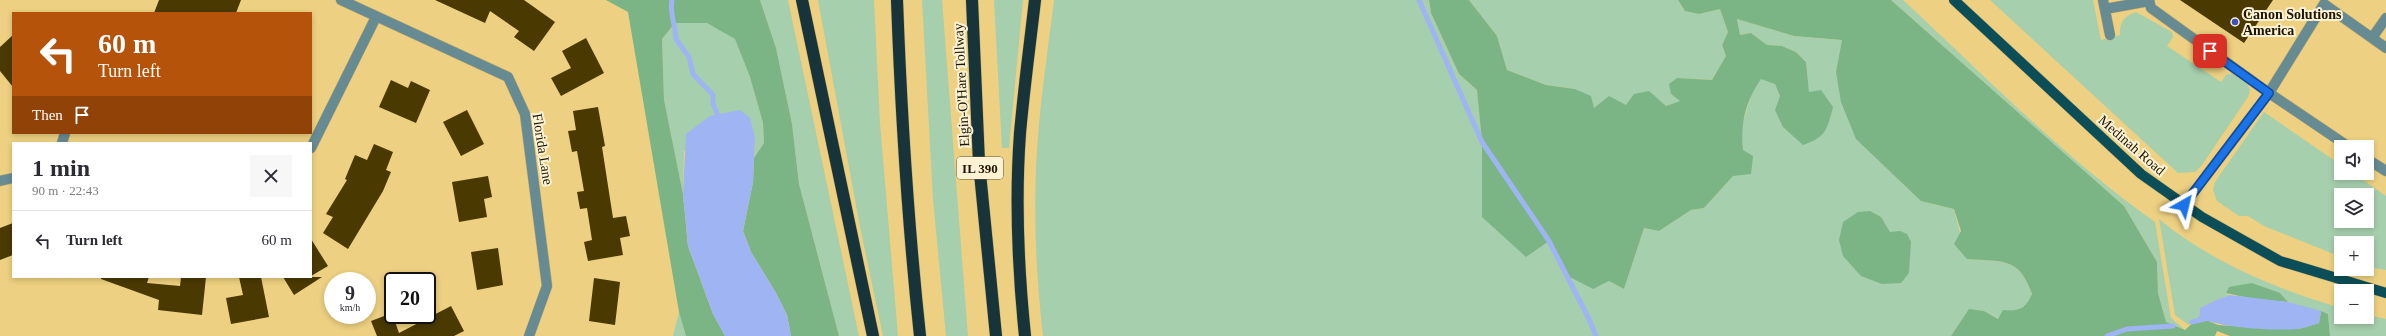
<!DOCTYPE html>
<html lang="en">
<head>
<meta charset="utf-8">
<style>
	:root { --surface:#fff; --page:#f7f7f7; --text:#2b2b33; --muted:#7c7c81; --line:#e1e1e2 }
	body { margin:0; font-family:"Times New Roman",serif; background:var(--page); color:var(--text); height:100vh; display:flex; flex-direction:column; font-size:15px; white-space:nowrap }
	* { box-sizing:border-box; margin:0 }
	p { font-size:13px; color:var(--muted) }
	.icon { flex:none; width:22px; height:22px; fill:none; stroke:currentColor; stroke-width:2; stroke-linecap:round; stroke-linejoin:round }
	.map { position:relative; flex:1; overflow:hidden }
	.sheet { position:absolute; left:12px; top:142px; width:300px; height:136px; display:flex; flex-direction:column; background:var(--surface); border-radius:0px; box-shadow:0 2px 6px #0003 }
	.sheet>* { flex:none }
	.top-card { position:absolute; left:12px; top:12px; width:300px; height:122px; border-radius:0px; box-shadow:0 2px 6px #0003; background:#b45309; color:#fff; overflow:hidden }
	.controls { position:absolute; left:2334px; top:140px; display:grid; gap:8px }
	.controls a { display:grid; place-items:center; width:40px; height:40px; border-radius:0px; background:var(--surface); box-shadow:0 2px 6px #0003; font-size:20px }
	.speed { position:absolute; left:324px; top:272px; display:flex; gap:8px; font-size:20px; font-weight:700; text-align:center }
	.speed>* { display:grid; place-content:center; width:52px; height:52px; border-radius:50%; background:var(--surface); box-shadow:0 2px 6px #0003; line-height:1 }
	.speed small { font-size:10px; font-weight:400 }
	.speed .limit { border:2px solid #111; border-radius:6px; background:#fff; color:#111 }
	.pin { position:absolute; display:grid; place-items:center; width:34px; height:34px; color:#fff; margin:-17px; border-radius:8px; box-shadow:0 2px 6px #0006 }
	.me { position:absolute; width:44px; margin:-22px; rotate:37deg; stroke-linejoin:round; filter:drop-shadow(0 0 3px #0008) }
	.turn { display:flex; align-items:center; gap:14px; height:84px; padding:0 20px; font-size:18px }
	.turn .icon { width:52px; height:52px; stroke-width:2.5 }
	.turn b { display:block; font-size:28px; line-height:34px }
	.then { display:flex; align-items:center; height:38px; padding:0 20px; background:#0003; gap:8px; font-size:15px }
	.round { display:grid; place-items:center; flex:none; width:42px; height:42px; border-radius:0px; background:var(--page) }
	.headline { display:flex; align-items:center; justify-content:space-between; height:68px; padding:0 20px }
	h1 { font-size:24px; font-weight:800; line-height:30px }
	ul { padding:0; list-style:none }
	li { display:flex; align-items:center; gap:12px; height:60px; padding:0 20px; border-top:1px solid var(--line) }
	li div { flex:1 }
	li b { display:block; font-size:15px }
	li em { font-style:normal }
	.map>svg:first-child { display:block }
	.green { fill:#a6cfad; fill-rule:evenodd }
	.forest { fill:#7bb586 }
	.water { fill:#9fb4f2 }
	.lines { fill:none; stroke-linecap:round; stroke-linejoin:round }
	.stream { stroke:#9fb4f2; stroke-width:5 }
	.building { fill:#4a3900 }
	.minor-casing { stroke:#c8ae6a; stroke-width:11 }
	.major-casing { stroke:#c8ae6a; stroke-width:11 }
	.highway-casing { stroke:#c8ae6a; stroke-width:13 }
	.minor { stroke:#678b92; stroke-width:10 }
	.major { stroke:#0c4e57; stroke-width:10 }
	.highway { stroke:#163439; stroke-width:12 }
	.route-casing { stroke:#114b97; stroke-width:10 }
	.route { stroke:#1a73e8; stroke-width:7 }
	.poi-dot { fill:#3a51c3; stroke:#fef2d4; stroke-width:1.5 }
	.labels { text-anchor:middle; stroke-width:4; stroke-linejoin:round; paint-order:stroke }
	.shield { fill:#fef2d4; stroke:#605740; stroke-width:1 }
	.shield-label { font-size:13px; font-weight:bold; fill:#1d1500 }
	.poi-label { font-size:14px; font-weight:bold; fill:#1d1500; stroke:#fef2d4; text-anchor:start }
	.street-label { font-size:14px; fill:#1d1500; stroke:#fef2d4 }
</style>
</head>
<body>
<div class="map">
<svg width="2386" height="336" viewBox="0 0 2386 336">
	<rect width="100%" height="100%" fill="#edd081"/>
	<!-- green -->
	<path class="green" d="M 760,0 L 788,0 L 859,336 L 839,336 L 799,184 L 792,124 L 776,48 Z
		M 818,0 L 874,0 L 880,123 L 898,336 L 883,336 L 860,227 Z
		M 922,0 L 942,0 L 968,336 L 946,336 L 933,199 Z
		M 994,0 L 1023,0 L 1009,148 L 1002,148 Z
		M 1054,0 L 1429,0 L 1431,13 L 1459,74 L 1477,90 L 1482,142 L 1549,241 L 1566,275 L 1609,281 L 1624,289 L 1644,228 L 1659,231 L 1691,210 L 1704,208 L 1733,176 L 1743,150 L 1741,129 L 1752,91 L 1761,78 L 1775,83 L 1780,96 L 1809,93 L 1806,62 L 1796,52 L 1782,46 L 1767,45 L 1751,33 L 1740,35 L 1737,19 L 1794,36 L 1842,40 L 1836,72 L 1921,201 L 1954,209 L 1967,259 C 2002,262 2019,256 2032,294 L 2027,305 L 1999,319 L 1984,311 L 1969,310 L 1951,336 L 1043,336 C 1036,274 1033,213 1037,151 C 1040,101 1048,50 1054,0 Z
		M 1469,0 L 1678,0 L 1685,11 L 1699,14 L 1720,9 L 1728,32 L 1722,45 L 1726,56 L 1712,80 L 1677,78 L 1671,94 L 1681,101 L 1666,106 L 1594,108 L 1575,89 L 1546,85 L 1507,70 L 1497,36 Z
		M 1891,0 L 1903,0 C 1983,74 2065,159 2155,222 L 2171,318 L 2185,330 L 2166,322 L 2158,293 L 2157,262 L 2124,206 Z
		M 1990,0 L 2093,0 L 2101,40 L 2120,35 C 2119,23 2124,16 2136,12 L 2172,32 L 2173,37 L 2167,46 L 2221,82 L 2226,75 L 2233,73 L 2247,83 L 2250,90 L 2248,97 L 2202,165 L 2195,172 L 2178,173 Z
		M 675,23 L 707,23 L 735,38 L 750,77 L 763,123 L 764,143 L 754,158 L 755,138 L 684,151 L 683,194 L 664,100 L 662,39 Z
		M 2264,112 L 2341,165 L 2341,173 L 2353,173 L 2386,196 L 2386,270 L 2367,267 L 2367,243 L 2341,243 L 2341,257 L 2264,226 L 2248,216 L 2239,216 L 2217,201 L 2213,190 L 2215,182 ZM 2341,195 L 2367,195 L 2367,221 L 2341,221 Z
		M 2159,219 C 2211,262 2276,289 2341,308 L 2341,317 L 2367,317 L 2367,315 L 2386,319 L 2386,336 L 2330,336 L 2328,314 L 2288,302 L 2280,293 L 2226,293 L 2230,295 L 2216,300 L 2200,308 L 2199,317 L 2189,325 L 2175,315 Z
		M 679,312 L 686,336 L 673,336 Z"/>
	<!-- forest -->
	<path class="forest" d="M 606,0 L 760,0 L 776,48 L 792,124 L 799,184 L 839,336 L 791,336 L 787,315 L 776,293 L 751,252 L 743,231 L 753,182 L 754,158 L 764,143 L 763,123 L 750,77 L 735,39 L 707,23 L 675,23 L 662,39 L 664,100 L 683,194 L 688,246 L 713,314 L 725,336 L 686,336 L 679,312 L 628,12 Z
		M 1429,0 L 1469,0 L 1497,36 L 1507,70 L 1546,85 L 1575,89 L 1591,96 L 1594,108 L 1609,96 L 1626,105 L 1634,94 L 1649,91 L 1666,106 L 1680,101 L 1671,94 L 1669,84 L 1677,78 L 1712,80 L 1726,56 L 1722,45 L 1728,32 L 1720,9 L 1699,14 L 1685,11 L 1678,0 L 1891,0 L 2124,206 L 2157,262 L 2158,293 L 2166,322 L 2185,330 L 2199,317 L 2218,325 L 2278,329 L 2298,329 L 2319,323 L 2321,311 L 2328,314 L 2330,336 L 2230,336 L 2217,331 L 2215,336 L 1951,336 L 1969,309 L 1984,311 L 1998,319 L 2003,310 C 2019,312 2026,308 2032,294 C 2019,256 2002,262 1967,259 L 1954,244 L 1961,231 L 1954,209 L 1921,201 L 1856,139 L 1841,102 L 1836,72 L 1842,40 L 1794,36 L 1737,19 L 1740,35 L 1751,33 L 1767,45 L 1782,46 L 1796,52 L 1806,62 L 1809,92 L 1821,90 L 1833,107 C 1827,130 1826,137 1803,145 L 1783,127 L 1775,110 L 1780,96 L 1775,84 L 1761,79 C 1746,100 1740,123 1743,150 L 1753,156 L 1751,174 L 1733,176 L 1704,208 L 1691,210 L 1659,231 L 1644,228 L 1624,289 L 1609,281 L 1593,289 L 1566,275 L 1549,241 L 1526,257 L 1482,217 L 1482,142 L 1477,90 L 1459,74 L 1431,13 Z
		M 1870,211 L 1881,217 L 1890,232 L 1900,231 L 1907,234 L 1911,242 L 1909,273 L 1901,283 L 1882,284 L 1861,276 L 1843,256 L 1839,240 L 1843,222 L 1858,212 Z
		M 2252,283 L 2280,293 L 2288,302 L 2253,299 L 2226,293 L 2229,287 Z"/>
	<!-- water -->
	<path class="water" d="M 740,110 L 750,118 L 755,138 L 753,182 L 743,231 L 751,252 L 776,293 L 787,315 L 791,336 L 725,336 L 713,314 L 688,246 L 683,194 L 686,134 L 710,116 Z
		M 2230,295 L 2288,302 L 2321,311 L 2319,323 C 2312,325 2305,328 2298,329 C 2276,331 2217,328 2199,317 L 2200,308 L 2216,300 Z"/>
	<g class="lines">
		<!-- stream -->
		<path class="stream" d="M 672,0 C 669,13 676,26 676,39 L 689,57 L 693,74 L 713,95 L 713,104 L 718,115
			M 1419,0 L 1482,142 L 1549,241 L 1589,319 L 1596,336
			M 2192,322 L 2209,318
			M 2107,336 L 2127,329 L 2173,326"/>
	</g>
	<!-- building -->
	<path class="building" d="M 159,0 L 241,0 L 236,13 L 154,13 Z
		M 435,0 L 524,0 L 555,22 L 534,51 L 514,37 L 519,31 L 490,11 L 485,23 Z
		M 2180,0 L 2273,0 L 2244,43 Z
		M 13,35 L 13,87 L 0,71 L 0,47 Z
		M 586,38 L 604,73 L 561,96 L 551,78 L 571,68 L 562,51 Z
		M 391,80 L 408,88 L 411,81 L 430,90 L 416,123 L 379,107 Z
		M 598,107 L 605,146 L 602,147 L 613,218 L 626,216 L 630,236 L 620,238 L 623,255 L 588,261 L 584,242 L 592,240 L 587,208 L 580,209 L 577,192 L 584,191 L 577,151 L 572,152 L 568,131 L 576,130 L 573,111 Z
		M 467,110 L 484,144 L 461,156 L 443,122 Z
		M 374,144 L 393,152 L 386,170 L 391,172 L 383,191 L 348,249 L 323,233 L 333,217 L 326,214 L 347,180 L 345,179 L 355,155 L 367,160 Z
		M 488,176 L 492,197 L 484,199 L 487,217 L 459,222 L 452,182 Z
		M 13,223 L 13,255 L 0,260 L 0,228 Z
		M 311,239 L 328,266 L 311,276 Z
		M 498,248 L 503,285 L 477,290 L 471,252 Z
		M 101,277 L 149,277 L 147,283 L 180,286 L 181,277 L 206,277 L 202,315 L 158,310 L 159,300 L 101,279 Z
		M 239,277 L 261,277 L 269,317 L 231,324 L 226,298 L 243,295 Z
		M 283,277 L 322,277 L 294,295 Z
		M 594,278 L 620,282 L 615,325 L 589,321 Z
		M 451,306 L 464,331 L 454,336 L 377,336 L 371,321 L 392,313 L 399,333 Z"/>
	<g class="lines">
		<defs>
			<path id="minor" d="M 341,0 L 508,77 L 525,114 L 547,286 L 529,336
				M 2103,0 L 2110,35
				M 2149,0 L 2151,8 L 2269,93 L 2349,147
				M 2105,9 L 2149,1
				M 2372,38 L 2386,18
				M 62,143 L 65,133
				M 311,148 L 376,17
				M 2367,159 L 2386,171
				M 0,181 L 13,178
				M 2184,205 L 2269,93 L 2324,4 L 2386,48"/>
			<path id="major" d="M 1954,0 L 2141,174 L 2202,217 L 2280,261 L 2386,293"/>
			<path id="highway" d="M 802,0 L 873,336
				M 897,0 C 901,112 908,224 920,336
				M 972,0 L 979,163 L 996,336
				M 1025,336 C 1018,268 1015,201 1020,133 C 1024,88 1030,44 1035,0"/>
		</defs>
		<!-- minor casing -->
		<use href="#minor" class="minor-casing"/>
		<!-- major casing -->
		<use href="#major" class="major-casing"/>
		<!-- highway casing -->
		<use href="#highway" class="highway-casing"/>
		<!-- minor -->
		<use href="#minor" class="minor"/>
		<!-- major -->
		<use href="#major" class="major"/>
		<!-- highway -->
		<use href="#highway" class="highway"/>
	</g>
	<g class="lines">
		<defs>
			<path id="route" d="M 2184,205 L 2269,93 L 2210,51"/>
		</defs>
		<!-- route casing -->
		<use href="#route" class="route-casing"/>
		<!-- route -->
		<use href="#route" class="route"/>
	</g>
	<!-- markers -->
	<circle class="poi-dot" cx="2235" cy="22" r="4"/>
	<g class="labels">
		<!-- shield labels -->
		<rect class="shield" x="957" y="157" width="46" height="22" rx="3"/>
		<g class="shield-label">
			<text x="980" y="173">IL 390</text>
		</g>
		<!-- poi labels -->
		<g class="poi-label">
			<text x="2243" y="19">Canon Solutions<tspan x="2243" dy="16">America</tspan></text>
		</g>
		<!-- street labels -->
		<g class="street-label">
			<text transform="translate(961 85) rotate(-93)" y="5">Elgin-O'Hare Tollway</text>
			<text transform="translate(2132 145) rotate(41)" y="5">Medinah Road</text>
			<text transform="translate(543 149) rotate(81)" y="5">Florida Lane</text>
		</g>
	</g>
</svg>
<div class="controls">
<a><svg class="icon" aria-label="sound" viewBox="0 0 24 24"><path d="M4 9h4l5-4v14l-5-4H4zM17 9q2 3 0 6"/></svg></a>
<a><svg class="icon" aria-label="layers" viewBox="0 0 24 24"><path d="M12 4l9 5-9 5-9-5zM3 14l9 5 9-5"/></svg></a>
<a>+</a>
<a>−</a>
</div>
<div class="speed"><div>9<small>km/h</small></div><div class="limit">20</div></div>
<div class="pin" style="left:2210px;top:51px;background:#d93025"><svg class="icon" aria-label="arrive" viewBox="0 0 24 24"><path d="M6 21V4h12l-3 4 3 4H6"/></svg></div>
<svg class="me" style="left:2184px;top:205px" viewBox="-20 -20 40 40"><path d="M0-17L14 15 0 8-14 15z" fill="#1a73e8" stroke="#fff" stroke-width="4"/></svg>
<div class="top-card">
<div class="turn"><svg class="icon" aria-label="left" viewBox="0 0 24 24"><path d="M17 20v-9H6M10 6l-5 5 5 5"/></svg><div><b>60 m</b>Turn left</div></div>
<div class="then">Then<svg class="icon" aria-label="arrive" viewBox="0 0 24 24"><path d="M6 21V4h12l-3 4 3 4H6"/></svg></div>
</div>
<section class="sheet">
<div class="headline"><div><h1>1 min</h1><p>90 m · 22:43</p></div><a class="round"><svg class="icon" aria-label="close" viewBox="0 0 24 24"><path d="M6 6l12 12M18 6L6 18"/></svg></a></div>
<ul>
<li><svg class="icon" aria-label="left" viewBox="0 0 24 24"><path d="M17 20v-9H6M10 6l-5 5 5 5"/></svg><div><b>Turn left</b></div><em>60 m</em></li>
</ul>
</section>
</div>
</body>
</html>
